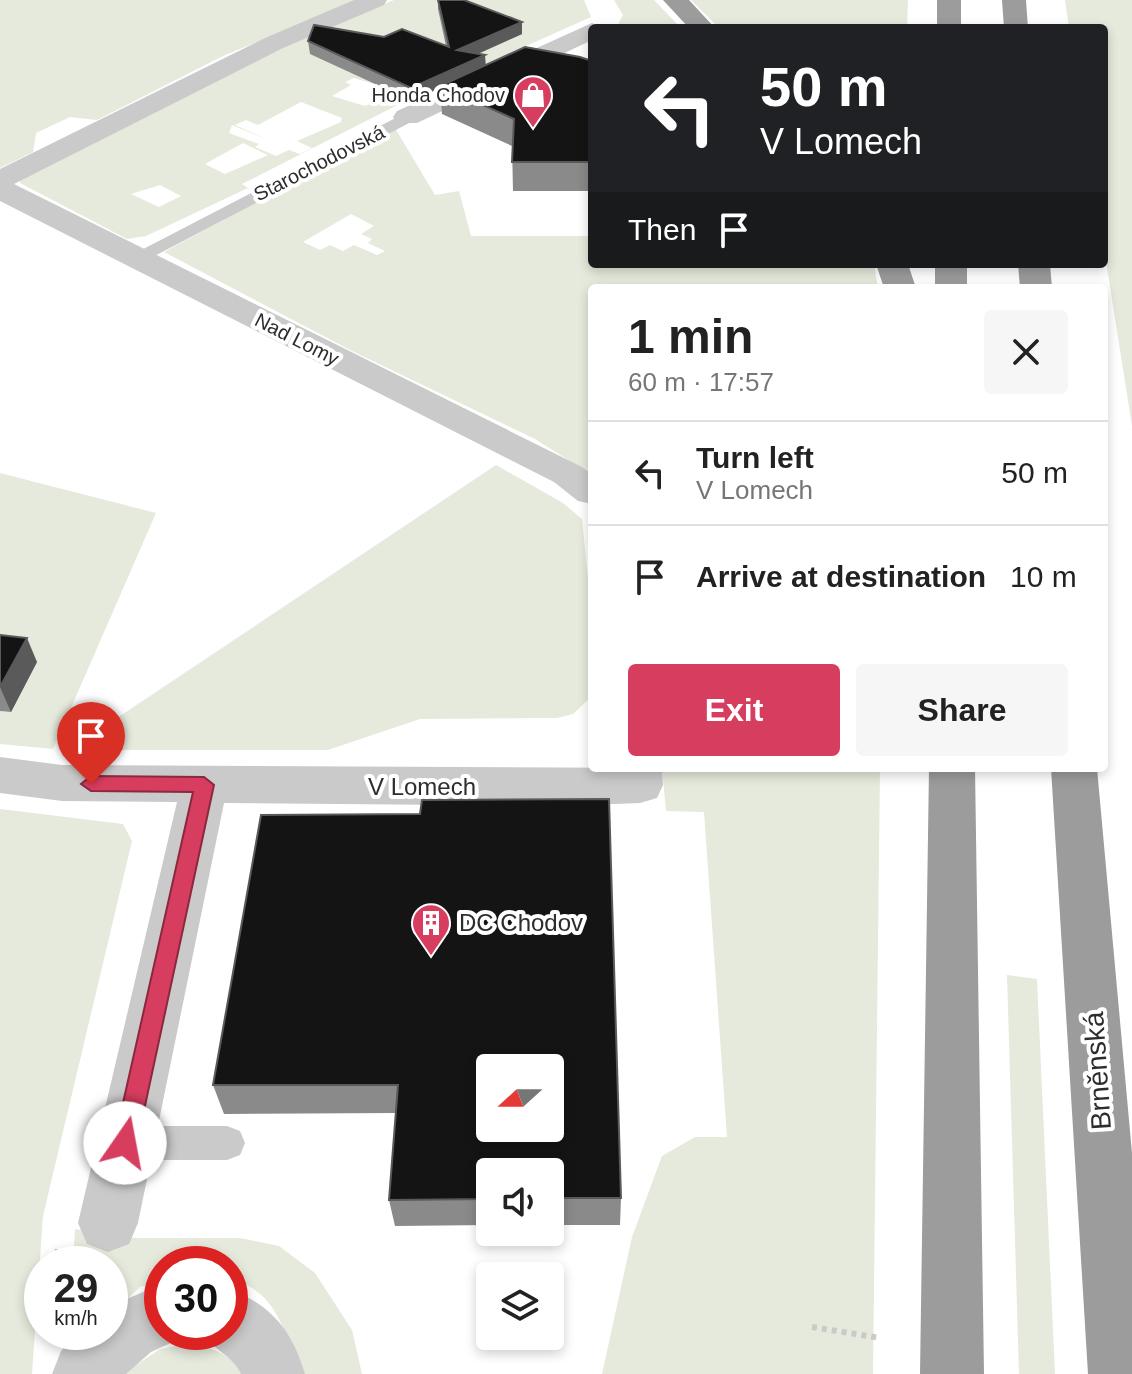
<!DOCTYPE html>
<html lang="en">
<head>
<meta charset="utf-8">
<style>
	:root { --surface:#fff; --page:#f6f6f6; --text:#222; --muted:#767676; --line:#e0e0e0; --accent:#d73d5f }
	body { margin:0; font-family:Helvetica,sans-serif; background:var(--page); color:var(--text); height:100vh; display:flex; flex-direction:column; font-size:30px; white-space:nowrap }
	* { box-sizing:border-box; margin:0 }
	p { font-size:26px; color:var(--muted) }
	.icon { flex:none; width:44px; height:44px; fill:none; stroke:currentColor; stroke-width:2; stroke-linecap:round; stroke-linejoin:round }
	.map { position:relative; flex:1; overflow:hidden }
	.sheet { position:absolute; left:588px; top:284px; width:520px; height:488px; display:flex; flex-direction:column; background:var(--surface); border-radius:8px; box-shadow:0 4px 12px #0003 }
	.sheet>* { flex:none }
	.top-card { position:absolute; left:588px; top:24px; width:520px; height:244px; border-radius:8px; box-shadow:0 4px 12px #0003; background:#202124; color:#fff; overflow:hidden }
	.needle { width:52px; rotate:249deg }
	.controls { position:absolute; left:476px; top:1054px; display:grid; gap:16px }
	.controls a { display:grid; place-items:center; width:88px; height:88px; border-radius:8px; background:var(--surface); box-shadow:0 4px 12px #0003; font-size:40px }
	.speed { position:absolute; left:24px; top:1246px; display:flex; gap:16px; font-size:40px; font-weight:700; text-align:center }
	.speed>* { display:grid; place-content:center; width:104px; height:104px; border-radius:50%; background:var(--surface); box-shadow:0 4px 12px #0003; line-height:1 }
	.speed small { font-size:20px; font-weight:400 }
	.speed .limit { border:12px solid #d22; background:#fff; color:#111 }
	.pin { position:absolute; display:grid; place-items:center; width:68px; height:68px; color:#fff; margin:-82px -34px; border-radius:50% 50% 50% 0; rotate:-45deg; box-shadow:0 0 8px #0007 }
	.pin .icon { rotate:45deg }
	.me { position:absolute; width:88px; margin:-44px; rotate:12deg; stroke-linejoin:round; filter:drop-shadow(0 0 6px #0008) }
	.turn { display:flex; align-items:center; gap:28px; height:168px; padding:0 40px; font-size:36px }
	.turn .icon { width:104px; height:104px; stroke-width:2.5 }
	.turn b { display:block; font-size:56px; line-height:68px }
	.then { display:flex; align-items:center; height:76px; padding:0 40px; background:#0003; gap:16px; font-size:30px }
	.round { display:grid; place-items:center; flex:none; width:84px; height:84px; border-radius:8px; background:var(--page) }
	.head { display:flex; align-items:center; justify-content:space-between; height:136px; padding:0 40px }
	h1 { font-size:48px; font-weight:600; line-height:60px }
	.cta { display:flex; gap:16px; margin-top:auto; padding:16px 40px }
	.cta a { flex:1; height:92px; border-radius:8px; background:var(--accent); color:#fff; font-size:32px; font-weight:600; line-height:92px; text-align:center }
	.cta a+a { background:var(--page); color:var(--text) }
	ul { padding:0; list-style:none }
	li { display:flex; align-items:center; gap:24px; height:104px; padding:0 40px; border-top:2px solid var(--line) }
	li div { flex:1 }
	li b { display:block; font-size:30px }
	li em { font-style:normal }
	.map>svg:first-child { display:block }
	.green { fill:#e5eadc; fill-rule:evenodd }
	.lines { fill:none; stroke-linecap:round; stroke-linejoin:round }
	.path { stroke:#cacaca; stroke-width:6; stroke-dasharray:5 5; stroke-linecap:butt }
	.service { fill:#cacaca; fill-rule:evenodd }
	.minor { fill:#cacaca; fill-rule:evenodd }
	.trunk { fill:#9c9c9c; fill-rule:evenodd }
	.wall { fill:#8a8a8a }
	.shaded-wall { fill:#5a5a5a }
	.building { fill:#141414; stroke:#5a5a5a; stroke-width:2; fill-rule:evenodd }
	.route { fill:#d73d5f; stroke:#8c283e; stroke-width:2 }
	.labels { text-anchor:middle; stroke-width:8; stroke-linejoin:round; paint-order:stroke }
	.far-poi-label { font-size:20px; fill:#2d2d2d; stroke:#fff; text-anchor:end }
	.far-street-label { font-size:20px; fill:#2d2d2d; stroke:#fff }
	.street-label { font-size:24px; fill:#2d2d2d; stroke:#fff }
	.poi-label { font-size:24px; fill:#2d2d2d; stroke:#fff; text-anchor:start }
	.near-street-label { font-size:28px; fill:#2d2d2d; stroke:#fff }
</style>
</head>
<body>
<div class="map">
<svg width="1132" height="1374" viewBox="0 0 1132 1374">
	<rect width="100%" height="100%" fill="#fff"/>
	<!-- green -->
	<path class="green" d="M 0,0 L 361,0 L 225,55 L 97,120 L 70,117 L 36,133 L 33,152 L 0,168 Z
		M 394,0 L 584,0 L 591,17 L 423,92 L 242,184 L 248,188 L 146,236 L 127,239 L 20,183 L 20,179 L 297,38 ZM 354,78 L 399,92 L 365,106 L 332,96 L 351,85 L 345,82 ZM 301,102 L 342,118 L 341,122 L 297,141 L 312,148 L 300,154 L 289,150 L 276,156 L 255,147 L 259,144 L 229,133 L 232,125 L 268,140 L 235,125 L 246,120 L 258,125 ZM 243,143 L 268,155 L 225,174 L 205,164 ZM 160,185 L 181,196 L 159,207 L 131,194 Z
		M 614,0 L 654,0 L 681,28 L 616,28 L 623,15 Z
		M 691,0 L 908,0 L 907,28 L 719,28 Z
		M 1065,0 L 1132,0 L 1132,426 L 1104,249 L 1104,28 L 1069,28 Z
		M 395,128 L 435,195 L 459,191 L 471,236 L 592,236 L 592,264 L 874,264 L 878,288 L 592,288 L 592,475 L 535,439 L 352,351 L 164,252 ZM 351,214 L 374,226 L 361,234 L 372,239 L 368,243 L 385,251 L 377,255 L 354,245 L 343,251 L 330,245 L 320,250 L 303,242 Z
		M 496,465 L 563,503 L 582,519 L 592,618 L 592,696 L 573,714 L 557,718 L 420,719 L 328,750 L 69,750 Z
		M 0,473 L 156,513 L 53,749 L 0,744 L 0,711 L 11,712 L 0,659 Z
		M 662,768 L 880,768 L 873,1374 L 602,1374 L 632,1237 L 662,1156 L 695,1137 L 727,1137 L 704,812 L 666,811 Z
		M 0,809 L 123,824 L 132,841 L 43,1216 L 32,1374 L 0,1374 Z
		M 1007,975 L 1037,979 L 1055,1374 L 1019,1374 Z
		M 75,1229 L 136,1238 L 240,1238 L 279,1246 L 315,1273 L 352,1330 L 362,1374 L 293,1374 C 289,1332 275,1291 230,1278 L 230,1264 L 162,1264 L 162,1282 L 140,1287 L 110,1316 L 110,1264 L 73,1264 Z
		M 186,1344 C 211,1347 229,1352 243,1374 L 123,1374 L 160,1349 Z"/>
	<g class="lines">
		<!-- path -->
		<path class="path" d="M 56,1264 L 58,1248
			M 812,1327 L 880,1338"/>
		<!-- service -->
		<path class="service" d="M 407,112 L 416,117 L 413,121 L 143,262 L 129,262 L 126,258 Z
			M 125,1126 L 227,1126 L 240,1131 L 245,1143 L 240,1155 L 227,1160 L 125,1160 L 112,1155 L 107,1143 L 112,1131 Z"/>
		<!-- minor -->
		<path class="minor" d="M 354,0 L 387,0 L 384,5 L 283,48 L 14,184 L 580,466 L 592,474 L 592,504 L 578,501 L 554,482 L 0,201 L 0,169 L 265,38 Z
			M 592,23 L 602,28 L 592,28 L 592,40 L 417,123 L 397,123 L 393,117 L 397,111 Z
			M 0,757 L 62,765 L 662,768 L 663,785 L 657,798 L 640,803 L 561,806 L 224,803 L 138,1223 L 129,1244 L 108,1252 L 87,1244 L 78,1223 L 177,802 L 62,801 L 0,793 Z
			M 162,1284 L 162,1332 L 186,1332 L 184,1337 L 151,1352 L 126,1374 L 52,1374 L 61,1351 L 78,1332 L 110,1332 L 110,1306 Z
			M 230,1289 C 272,1306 292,1330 305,1374 L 241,1374 C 233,1355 211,1350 204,1332 L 230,1332 Z"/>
		<!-- trunk -->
		<path class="trunk" d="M 663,0 L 689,0 L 715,28 L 689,28 Z
			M 937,0 L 961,0 L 961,28 L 937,28 Z
			M 1002,0 L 1026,0 L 1028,28 L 1004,28 Z
			M 876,264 L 908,264 L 916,288 L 884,288 Z
			M 935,264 L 967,264 L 967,288 L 935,288 Z
			M 1018,264 L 1050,264 L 1052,288 L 1020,288 Z
			M 929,768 L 975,768 L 984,1374 L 920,1374 Z
			M 1051,768 L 1097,768 L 1132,1153 L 1132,1374 L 1088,1374 Z"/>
	</g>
	<!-- wall -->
	<path class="wall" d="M 438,0 L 522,22 L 522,34 L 478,54 L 486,65 L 592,61 L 592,191 L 513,191 L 512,146 L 442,114 L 440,88 L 412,101 L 310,54 L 308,41 L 446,46 L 438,9 Z
		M 0,635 L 37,662 L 11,712 L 0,711 Z
		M 420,814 L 621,1198 L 620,1225 L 550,1225 L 550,1172 L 490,1172 L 490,1225 L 395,1226 L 389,1200 L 396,1113 L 224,1114 L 213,1085 Z"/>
	<!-- shaded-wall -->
	<path class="shaded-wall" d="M 522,22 L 522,34 L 457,63 L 457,50 Z
		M 485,55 L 486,68 L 440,86 L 440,88 L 412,101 L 411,88 Z
		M 27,638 L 37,662 L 11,712 L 0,687 Z"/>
	<!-- building -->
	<path class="building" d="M 438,0 L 464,0 L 522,22 L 457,50 L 485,55 L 411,88 L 308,41 L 314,25 L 384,37 L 402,29 L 449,47 Z
		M 525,47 L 580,57 L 592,61 L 592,162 L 512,162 L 514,119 L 440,86 Z
		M 0,635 L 27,638 L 0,687 Z
		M 609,799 L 621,1198 L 550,1198 L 550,1172 L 490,1172 L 490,1199 L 389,1200 L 398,1085 L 213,1085 L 261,815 L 420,814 L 422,800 ZM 490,1068 L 550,1068 L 550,1128 L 490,1128 Z"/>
	<!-- route -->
	<path class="route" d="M 91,776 L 204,777 L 214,785 L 137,1143 L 134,1151 L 125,1154 L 117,1151 L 114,1143 L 193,792 L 91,791 L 81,784 Z"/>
	<!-- icons -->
	<defs>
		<symbol id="shop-pin" viewBox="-11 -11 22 30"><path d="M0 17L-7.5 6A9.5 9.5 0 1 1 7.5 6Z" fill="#d73d5f" stroke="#fff"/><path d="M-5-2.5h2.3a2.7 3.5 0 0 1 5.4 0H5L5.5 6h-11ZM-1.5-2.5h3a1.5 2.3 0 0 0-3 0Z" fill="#fff"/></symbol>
		<symbol id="building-pin" viewBox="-11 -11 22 30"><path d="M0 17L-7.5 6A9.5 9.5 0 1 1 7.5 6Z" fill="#d73d5f" stroke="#fff"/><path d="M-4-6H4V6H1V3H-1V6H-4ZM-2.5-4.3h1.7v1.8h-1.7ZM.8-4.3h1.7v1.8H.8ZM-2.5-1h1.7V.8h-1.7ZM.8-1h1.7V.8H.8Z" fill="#fff"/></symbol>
	</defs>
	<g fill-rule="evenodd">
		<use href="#shop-pin" x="511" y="73" width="44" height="60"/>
		<use href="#building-pin" x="409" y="901" width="44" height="60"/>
	</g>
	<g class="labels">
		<!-- far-poi labels -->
		<g class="far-poi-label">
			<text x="505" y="102">Honda Chodov</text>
		</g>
		<!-- far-street labels -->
		<g class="far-street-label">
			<text transform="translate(319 163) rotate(-27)" y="7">Starochodovská</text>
			<text transform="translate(297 339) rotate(27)" y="7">Nad Lomy</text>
		</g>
		<!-- street labels -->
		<g class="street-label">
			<text x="422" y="795">V Lomech</text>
		</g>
		<!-- poi labels -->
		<g class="poi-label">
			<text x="459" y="931">DC Chodov</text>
		</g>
		<!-- near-street labels -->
		<g class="near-street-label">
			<text transform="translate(1097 1071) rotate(-94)" y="10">Brněnská</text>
		</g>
	</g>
</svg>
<div class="controls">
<a><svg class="needle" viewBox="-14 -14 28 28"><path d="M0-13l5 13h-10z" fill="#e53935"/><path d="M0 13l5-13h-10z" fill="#767676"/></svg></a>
<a><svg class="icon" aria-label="sound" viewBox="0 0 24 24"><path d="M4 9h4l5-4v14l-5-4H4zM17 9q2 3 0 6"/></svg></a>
<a><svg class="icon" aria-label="layers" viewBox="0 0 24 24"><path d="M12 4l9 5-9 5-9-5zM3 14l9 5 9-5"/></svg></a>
</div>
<div class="speed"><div>29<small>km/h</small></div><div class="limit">30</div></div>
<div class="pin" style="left:91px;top:784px;background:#d93025"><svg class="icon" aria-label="arrive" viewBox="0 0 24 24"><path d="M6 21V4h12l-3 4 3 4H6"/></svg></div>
<svg class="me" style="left:125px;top:1143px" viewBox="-20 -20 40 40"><circle r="19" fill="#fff"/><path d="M0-13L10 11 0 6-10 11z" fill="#d73d5f"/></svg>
<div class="top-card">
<div class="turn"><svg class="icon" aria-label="left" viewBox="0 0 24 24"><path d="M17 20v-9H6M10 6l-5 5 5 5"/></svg><div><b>50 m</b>V Lomech</div></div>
<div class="then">Then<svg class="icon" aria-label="arrive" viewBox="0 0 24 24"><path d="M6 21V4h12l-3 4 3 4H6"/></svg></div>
</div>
<section class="sheet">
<div class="head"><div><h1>1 min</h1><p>60 m · 17:57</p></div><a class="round"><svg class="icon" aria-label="close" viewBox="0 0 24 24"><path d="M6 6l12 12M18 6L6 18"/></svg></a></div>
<ul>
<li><svg class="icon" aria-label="left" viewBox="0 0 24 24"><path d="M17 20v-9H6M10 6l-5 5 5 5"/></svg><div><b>Turn left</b><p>V Lomech</p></div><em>50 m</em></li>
<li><svg class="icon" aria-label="arrive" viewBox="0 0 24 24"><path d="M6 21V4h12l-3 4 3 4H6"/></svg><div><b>Arrive at destination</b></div><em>10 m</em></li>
</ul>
<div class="cta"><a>Exit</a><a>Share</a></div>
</section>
</div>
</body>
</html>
